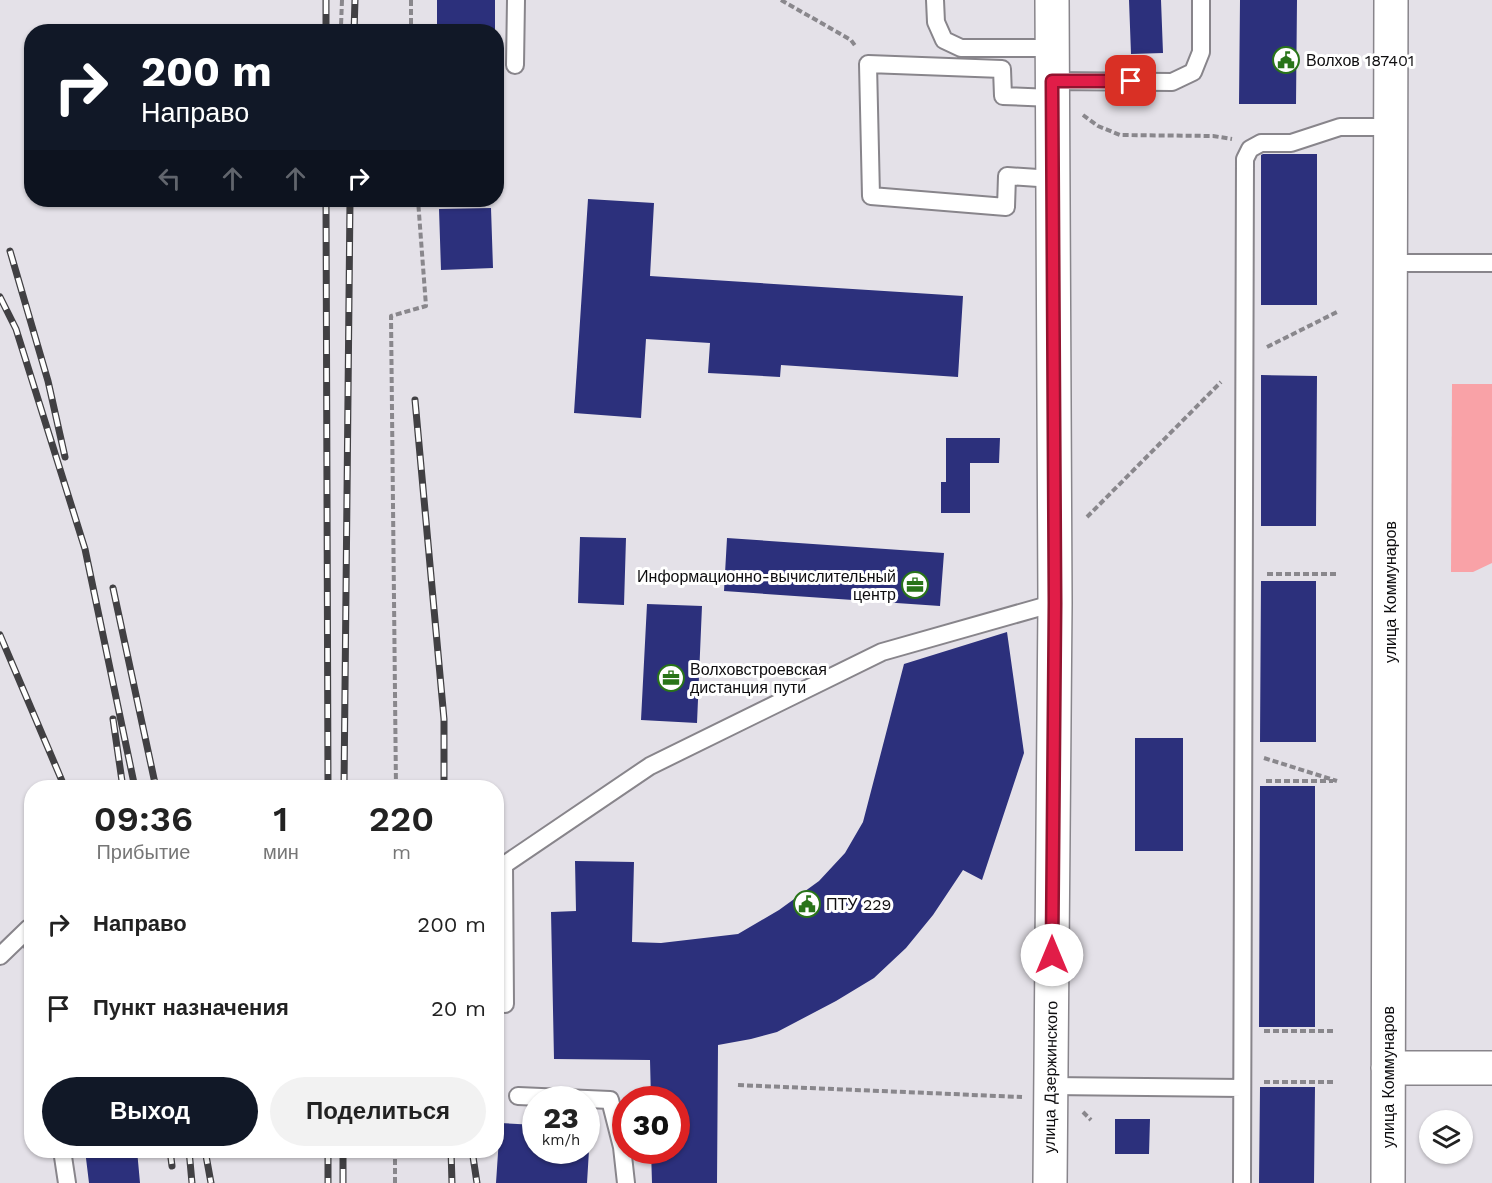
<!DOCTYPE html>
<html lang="ru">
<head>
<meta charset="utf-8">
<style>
	:root { --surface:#fff; --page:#f2f2f2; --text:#222; --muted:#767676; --accent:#111827 }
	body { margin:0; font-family:"Work Sans",sans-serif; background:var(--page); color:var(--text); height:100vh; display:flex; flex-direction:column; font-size:22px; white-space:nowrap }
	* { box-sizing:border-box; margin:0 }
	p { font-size:20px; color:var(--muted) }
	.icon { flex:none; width:33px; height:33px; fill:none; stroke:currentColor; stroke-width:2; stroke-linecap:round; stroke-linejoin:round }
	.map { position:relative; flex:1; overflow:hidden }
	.details { position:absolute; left:24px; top:780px; width:480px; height:378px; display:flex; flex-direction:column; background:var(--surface); border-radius:24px; box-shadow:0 2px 4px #0004 }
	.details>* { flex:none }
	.guide { position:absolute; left:24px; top:24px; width:480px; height:183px; border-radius:24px; box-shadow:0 2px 4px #0004; background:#111827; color:#fff; overflow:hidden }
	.buttons { position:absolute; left:1419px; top:1110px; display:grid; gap:12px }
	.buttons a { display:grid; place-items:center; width:54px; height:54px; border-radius:50%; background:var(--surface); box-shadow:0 2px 4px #0004; font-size:30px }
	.speed { position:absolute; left:522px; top:1086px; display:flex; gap:12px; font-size:30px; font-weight:700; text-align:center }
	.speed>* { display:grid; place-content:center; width:78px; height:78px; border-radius:50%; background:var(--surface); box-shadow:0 2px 4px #0004; line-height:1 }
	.speed small { font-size:15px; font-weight:400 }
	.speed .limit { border:9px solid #d22; background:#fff; color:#111 }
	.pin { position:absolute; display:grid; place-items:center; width:51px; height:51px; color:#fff; margin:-26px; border-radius:12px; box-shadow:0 3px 9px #0006 }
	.me { position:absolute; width:66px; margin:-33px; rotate:0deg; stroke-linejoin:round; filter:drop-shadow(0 0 4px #0008) }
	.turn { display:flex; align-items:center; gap:21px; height:126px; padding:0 18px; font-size:27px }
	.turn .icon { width:78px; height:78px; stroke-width:2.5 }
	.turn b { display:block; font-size:42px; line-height:51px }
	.lanes { display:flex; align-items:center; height:57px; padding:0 18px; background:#0003; justify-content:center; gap:30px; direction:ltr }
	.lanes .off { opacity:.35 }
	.eta { display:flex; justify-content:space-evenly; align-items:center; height:102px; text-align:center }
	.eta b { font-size:36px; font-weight:600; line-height:42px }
	.primary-button { display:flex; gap:12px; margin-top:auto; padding:12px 18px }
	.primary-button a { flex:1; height:69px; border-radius:36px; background:var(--accent); color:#fff; font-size:24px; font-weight:600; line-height:69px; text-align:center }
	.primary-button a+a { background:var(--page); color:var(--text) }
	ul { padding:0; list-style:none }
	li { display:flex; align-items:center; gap:18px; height:84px; padding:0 18px }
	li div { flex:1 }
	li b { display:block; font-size:22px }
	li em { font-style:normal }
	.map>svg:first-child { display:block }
	.green { fill:#f9a2a7 }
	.building { fill:#2c307c }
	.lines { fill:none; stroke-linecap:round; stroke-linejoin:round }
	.lane-casing { stroke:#88858b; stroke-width:20 }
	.street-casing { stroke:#88858b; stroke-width:36 }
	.path { stroke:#89878c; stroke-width:4; stroke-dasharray:6 3; stroke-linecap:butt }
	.lane { stroke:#fff; stroke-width:16 }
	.street { stroke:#fff; stroke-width:33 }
	.rail-casing { stroke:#414043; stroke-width:7 }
	.rail { stroke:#fff; stroke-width:4.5; stroke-dasharray:14; stroke-linecap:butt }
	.route-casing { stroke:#92132f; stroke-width:15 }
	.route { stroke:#e11d48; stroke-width:10 }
	.labels { text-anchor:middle; stroke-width:6; stroke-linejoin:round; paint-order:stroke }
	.poi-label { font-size:16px; fill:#0e0d0f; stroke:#fff; text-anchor:start }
	.street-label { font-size:16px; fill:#0e0d0f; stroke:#fff }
</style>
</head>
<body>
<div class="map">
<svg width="1492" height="1183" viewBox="0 0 1492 1183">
	<rect width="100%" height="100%" fill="#e4e1e8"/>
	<!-- green -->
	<path class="green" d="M 1452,384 L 1492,384 L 1492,563 L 1473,572 L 1451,572 Z"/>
	<!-- building -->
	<path class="building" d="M 437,0 L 495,0 L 495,32 L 437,32 Z
		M 1129,0 L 1161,0 L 1163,53 L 1131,54 Z
		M 1240,0 L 1297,0 L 1296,104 L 1239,104 Z
		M 1263,154 L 1317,154 L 1317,305 L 1261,305 L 1261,155 Z
		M 588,199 L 654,203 L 650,276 L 963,296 L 958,377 L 781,365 L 780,377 L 708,373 L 710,343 L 646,339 L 641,418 L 574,413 Z
		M 491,208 L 493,268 L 441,270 L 439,209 Z
		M 1261,375 L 1317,376 L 1316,526 L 1261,526 Z
		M 946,438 L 1000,438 L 999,463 L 970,463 L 970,513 L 941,513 L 941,482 L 946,482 Z
		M 580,537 L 626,538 L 624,605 L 578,603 Z
		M 727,538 L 944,553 L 940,606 L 724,591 Z
		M 1261,581 L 1316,581 L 1316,742 L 1260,742 Z
		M 647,604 L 702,606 L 697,723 L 641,720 Z
		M 1007,632 L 1024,753 L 982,880 L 963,870 L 933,915 L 906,948 L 874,978 L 836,1001 L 777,1032 L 751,1039 L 718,1045 L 717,1183 L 652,1183 L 651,1150 L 676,1150 L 676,1100 L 651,1100 L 650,1060 L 554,1059 L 551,912 L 576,911 L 575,861 L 634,862 L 632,942 L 661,943 L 738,934 L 779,910 L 819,881 L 845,853 L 863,822 L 904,664 Z
		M 1135,738 L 1183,738 L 1183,851 L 1135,851 Z
		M 1260,786 L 1315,786 L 1315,1027 L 1259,1027 Z
		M 1260,1087 L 1315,1087 L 1314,1183 L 1259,1183 Z
		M 1115,1119 L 1150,1119 L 1149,1154 L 1115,1154 Z
		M 500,1123 L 536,1125 L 536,1150 L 589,1150 L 587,1183 L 496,1183 Z
		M 85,1150 L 137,1150 L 140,1183 L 89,1183 Z"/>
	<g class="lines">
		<defs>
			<path id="lane" d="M 935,0 L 936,22 L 944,40 L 961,48 L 1052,48
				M 515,65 L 516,0
				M 1052,81 L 1172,82 L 1193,72 L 1201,52 L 1201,0
				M 1052,98 L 1003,96 L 1002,69 L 868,64 L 871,196 L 1006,207 L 1007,176 L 1053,179
				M 1390,263 L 1492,263
				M 0,956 L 29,928 L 32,943
				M 505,1004 L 504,865 L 650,766 L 882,652 L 1055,603
				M 1050,1086 L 1242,1088
				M 518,1096 L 610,1100 L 622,1147 L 626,1183
				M 62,1150 L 67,1183
				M 1242,1183 L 1245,159 L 1250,149 L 1261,143 L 1291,143 L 1340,127 L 1391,127"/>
			<path id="street" d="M 1388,1068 L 1492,1068
				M 1050,1183 L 1055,603 L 1052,0
				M 1388,1183 L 1391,0"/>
		</defs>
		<!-- lane casing -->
		<use href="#lane" class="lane-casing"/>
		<!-- street casing -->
		<use href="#street" class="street-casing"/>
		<!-- path -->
		<path class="path" d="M 342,0 L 341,26 L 363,32
			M 411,0 L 411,32
			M 781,0 L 851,40 L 856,47
			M 1083,115 L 1098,126 L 1120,135 L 1213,136 L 1232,139
			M 1267,347 L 1339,311
			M 1087,517 L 1221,382
			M 1267,574 L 1338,574
			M 1264,758 L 1337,781
			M 1266,781 L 1333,781
			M 396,788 L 391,316 L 426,306 L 418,200
			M 29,906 L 29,888 L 32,889
			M 1264,1031 L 1336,1031
			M 1264,1082 L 1336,1082
			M 738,1085 L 1022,1097
			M 1083,1112 L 1091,1120
			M 395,1183 L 395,1150"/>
		<!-- lane -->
		<use href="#lane" class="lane"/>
		<!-- street -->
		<use href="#street" class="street"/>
		<defs>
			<path id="rail" d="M 326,0 L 326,32
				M 354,32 L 355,0
				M 326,200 L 328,788
				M 10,251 L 48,381 L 65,457
				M 0,297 L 16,329 L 85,549 L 135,788
				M 415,400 L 444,719 L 444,788
				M 113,588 L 156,788
				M 0,635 L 65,788
				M 113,719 L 123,788
				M 344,788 L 350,200
				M 170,1150 L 172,1166
				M 189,1150 L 192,1183
				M 205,1150 L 211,1183
				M 328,1150 L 328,1183
				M 451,1150 L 452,1183
				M 472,1150 L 477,1183
				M 343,1183 L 343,1150"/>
		</defs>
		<!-- rail casing -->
		<use href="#rail" class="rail-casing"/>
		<!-- rail -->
		<use href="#rail" class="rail"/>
	</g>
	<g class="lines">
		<defs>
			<path id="route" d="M 1052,955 L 1055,603 L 1052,81 L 1131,81"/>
		</defs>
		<!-- route casing -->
		<use href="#route" class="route-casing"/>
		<!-- route -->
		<use href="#route" class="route"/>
	</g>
	<!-- icons -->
	<defs>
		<symbol id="civic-ring" viewBox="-11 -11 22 22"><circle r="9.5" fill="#fff" stroke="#297419" stroke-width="1.5"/><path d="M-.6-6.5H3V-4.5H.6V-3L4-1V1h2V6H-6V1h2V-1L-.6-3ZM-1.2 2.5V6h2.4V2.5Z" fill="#297419"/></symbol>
		<symbol id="office-ring" viewBox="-11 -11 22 22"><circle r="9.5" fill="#fff" stroke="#297419" stroke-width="1.5"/><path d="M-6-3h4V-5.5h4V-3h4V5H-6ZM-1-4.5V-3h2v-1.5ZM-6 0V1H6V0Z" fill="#297419"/></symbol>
	</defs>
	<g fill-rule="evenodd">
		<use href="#civic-ring" x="1271" y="45" width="30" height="30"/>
		<use href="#office-ring" x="900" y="570" width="30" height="30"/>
		<use href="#office-ring" x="656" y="663" width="30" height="30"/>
		<use href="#civic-ring" x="792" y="889" width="30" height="30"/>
	</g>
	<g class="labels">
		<!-- poi labels -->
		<g class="poi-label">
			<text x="1306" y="66">Волхов 187401</text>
			<text x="896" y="582" text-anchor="end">Информационно-вычислительный<tspan x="896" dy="18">центр</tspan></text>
			<text x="690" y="675">Волховстроевская<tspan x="690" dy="18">дистанция пути</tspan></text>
			<text x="826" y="910">ПТУ 229</text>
		</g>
		<!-- street labels -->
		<g class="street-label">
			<text transform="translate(1390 592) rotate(-90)" y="6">улица Коммунаров</text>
			<text transform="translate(1050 1077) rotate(-89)" y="6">улица Дзержинского</text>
			<text transform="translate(1388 1077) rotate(-90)" y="6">улица Коммунаров</text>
		</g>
	</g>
</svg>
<div class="buttons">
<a><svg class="icon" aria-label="layers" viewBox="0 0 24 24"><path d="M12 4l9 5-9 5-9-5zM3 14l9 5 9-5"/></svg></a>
</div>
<div class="speed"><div>23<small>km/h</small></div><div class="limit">30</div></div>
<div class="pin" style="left:1131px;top:81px;background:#d93025"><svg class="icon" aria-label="arrive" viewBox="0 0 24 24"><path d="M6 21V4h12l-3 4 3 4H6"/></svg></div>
<svg class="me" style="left:1052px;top:955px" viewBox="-20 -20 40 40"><circle r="19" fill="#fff"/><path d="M0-13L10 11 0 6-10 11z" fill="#e11d48"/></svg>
<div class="guide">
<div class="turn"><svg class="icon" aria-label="right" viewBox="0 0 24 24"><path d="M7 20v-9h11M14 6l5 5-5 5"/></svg><div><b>200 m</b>Направо</div></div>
<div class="lanes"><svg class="icon off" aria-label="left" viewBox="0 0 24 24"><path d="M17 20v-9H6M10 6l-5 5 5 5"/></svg><svg class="icon off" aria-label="ahead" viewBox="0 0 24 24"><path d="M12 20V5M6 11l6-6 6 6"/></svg><svg class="icon off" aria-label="ahead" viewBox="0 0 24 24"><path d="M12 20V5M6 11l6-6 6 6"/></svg><svg class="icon" aria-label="right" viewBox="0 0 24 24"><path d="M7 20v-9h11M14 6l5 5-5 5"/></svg></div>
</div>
<section class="details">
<div class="eta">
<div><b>09:36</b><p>Прибытие</p></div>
<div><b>1</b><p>мин</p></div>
<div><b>220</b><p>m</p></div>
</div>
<ul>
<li><svg class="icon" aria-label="right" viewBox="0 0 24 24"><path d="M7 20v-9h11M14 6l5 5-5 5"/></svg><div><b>Направо</b></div><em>200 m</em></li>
<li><svg class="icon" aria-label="arrive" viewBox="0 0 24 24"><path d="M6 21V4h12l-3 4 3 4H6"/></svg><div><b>Пункт назначения</b></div><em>20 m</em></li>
</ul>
<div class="primary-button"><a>Выход</a><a>Поделиться</a></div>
</section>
</div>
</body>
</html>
